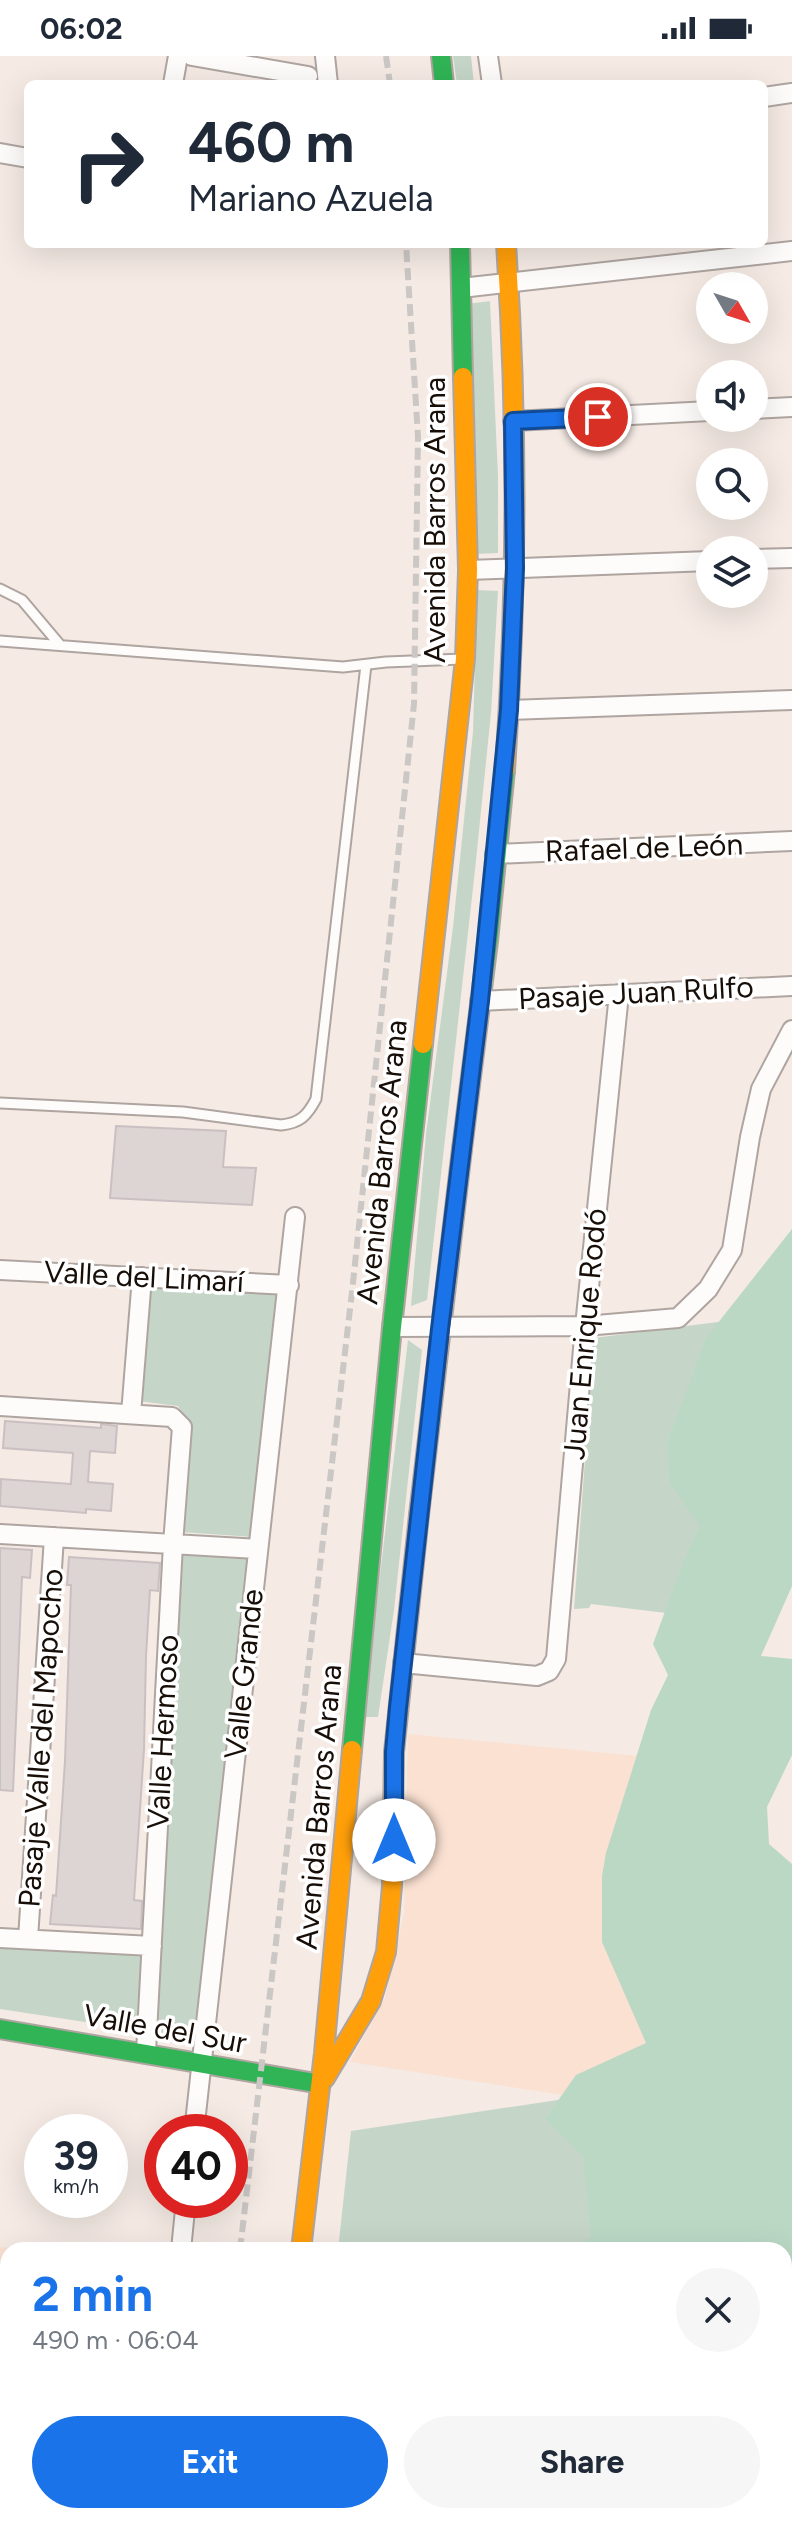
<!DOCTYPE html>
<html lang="en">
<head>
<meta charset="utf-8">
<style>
	:root { --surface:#fff; --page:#f6f6f7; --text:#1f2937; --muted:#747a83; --accent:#1a73e8 }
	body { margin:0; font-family:Figtree,sans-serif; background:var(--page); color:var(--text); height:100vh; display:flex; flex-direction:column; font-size:30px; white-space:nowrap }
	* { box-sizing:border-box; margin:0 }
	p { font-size:26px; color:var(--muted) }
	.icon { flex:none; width:44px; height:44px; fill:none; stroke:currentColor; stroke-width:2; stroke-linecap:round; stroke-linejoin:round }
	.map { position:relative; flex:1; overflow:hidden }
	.drawer { position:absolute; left:0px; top:2186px; width:792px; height:282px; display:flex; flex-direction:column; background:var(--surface); border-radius:24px 24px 0 0; box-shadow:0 8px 32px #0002 }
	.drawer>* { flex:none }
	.guide { position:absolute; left:24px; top:24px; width:744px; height:168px; border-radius:12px; box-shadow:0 8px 32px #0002; background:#fff; color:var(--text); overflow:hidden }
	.needle { width:52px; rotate:129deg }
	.tools { position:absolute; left:696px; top:216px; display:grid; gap:16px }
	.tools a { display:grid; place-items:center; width:72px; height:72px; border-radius:50%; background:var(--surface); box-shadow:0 8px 32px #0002; font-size:40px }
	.speed { position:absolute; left:24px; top:2058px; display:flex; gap:16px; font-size:40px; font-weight:700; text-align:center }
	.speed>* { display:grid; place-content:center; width:104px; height:104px; border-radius:50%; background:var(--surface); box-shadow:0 8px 32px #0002; line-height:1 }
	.speed small { font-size:20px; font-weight:400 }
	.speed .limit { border:12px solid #d22; background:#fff; color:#111 }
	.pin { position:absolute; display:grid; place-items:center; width:68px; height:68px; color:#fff; margin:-34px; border:4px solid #fff; border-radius:50%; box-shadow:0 2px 8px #0007 }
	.me { position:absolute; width:88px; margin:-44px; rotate:0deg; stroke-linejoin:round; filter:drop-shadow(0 0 6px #0008) }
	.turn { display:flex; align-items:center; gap:28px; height:168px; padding:0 32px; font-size:36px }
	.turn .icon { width:104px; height:104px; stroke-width:2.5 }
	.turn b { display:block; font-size:56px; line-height:68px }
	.round { display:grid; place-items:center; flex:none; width:84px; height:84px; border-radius:42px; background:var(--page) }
	.overview { display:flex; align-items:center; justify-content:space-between; height:136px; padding:0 32px }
	h1 { font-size:48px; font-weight:700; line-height:60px; color:var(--accent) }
	.button { display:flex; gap:16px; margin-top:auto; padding:16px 32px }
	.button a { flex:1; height:92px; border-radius:48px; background:var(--accent); color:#fff; font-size:32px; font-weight:700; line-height:92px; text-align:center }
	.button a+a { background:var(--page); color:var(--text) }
	.status { display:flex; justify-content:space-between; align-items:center; height:56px; padding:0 40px; background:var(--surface); direction:ltr }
	.status svg { height:22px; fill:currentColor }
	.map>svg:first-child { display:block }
	.built { fill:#fae1d2 }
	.green { fill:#c5d6c8 }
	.forest { fill:#bbd8c5 }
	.building { fill:#ddd4d4; stroke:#cac0c2; stroke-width:2 }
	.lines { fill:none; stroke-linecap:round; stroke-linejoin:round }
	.lane-casing { stroke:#afa5a0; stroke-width:13 }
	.street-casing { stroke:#afa5a0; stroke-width:22 }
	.fast-casing { stroke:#afa5a0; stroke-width:22 }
	.slow-casing { stroke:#afa5a0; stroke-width:22 }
	.jam-casing { stroke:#afa5a0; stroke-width:22 }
	.lane { stroke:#fefcfb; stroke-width:9 }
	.street { stroke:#fefcfb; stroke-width:18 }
	.fast { stroke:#30b455; stroke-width:18 }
	.slow { stroke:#ff9f0a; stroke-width:18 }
	.jam { stroke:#e5322d; stroke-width:18 }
	.rail { stroke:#cac7c5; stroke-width:6; stroke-dasharray:12 6; stroke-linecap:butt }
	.route-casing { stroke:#114b97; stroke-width:20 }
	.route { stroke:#1a73e8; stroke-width:14 }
	.labels { text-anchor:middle; stroke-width:7; stroke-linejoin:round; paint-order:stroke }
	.street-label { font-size:30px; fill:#180e08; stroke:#fff }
</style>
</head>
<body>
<div class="status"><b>06:02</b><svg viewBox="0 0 49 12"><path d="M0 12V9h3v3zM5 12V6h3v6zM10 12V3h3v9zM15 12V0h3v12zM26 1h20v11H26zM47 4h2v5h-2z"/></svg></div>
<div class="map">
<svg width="792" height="2467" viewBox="0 0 792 2467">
	<rect width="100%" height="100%" fill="#f5eae4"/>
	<!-- built -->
	<path class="built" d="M 408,1678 L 669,1703 L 692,2059 L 350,2006 L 385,1942 L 404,1858 Z
		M 0,2191 L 23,2194 L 8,2194 L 8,2460 L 134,2460 L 133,2467 L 0,2467 Z"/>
	<!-- green -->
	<path class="green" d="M 453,0 L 471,0 L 474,28 L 457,28 Z
		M 490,245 L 498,420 L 498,497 L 476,498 L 467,248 Z
		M 477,534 L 498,535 L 491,657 L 475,814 L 427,1244 L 411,1250 L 426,1078 L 453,871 L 473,676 Z
		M 147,1220 L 281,1229 L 253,1481 L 181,1476 L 188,1369 L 178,1350 L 138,1345 Z
		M 772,1259 L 708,1562 L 591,1548 L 589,1552 L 574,1553 L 594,1282 Z
		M 408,1284 L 422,1294 L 394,1554 L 378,1661 L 363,1661 Z
		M 180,1488 L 252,1493 L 198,1987 L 157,1979 Z
		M 0,1889 L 148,1897 L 144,1975 L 0,1953 Z
		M 664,2028 L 714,2194 L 338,2194 L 351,2075 Z
		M 308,2460 L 653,2460 L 650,2467 L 307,2467 Z"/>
	<!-- forest -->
	<path class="forest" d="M 792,1173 L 792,1530 L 761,1600 L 792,1603 L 792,1699 L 767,1751 L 769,1788 L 792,1808 L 792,2467 L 565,2467 L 561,2464 L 544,2467 L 445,2467 L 439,2460 L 784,2460 L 784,2194 L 578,2194 L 591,2180 L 583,2100 L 545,2063 L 576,2019 L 646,1987 L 602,1886 L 602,1820 L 606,1797 L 651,1654 L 668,1619 L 653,1588 L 684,1504 L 700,1470 L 670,1427 L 667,1387 L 706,1282 Z"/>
	<!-- building -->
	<path class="building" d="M 116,1070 L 226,1075 L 223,1111 L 256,1112 L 252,1149 L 110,1142 Z
		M 5,1365 L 101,1372 L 101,1368 L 117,1370 L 115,1397 L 90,1395 L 88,1426 L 113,1428 L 111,1455 L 86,1453 L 86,1457 L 0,1450 L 1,1423 L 71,1428 L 73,1397 L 3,1392 Z
		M 0,1492 L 32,1494 L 30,1522 L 22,1521 L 13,1735 L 0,1734 Z
		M 69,1501 L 160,1507 L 158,1535 L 150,1534 L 146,1600 L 144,1693 L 134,1844 L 142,1845 L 141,1873 L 50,1868 L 53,1839 L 56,1840 L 65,1705 L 71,1529 L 67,1529 Z"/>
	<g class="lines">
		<defs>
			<path id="lane" d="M 0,533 L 22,544 L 60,589
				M 0,585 L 343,611 L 386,606 L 463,603
				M 0,1047 L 183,1056 L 281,1069 C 300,1067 307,1060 316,1043 L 366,609"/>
			<path id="street" d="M 192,0 L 308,20
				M 325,0 L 328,28
				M 488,0 L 492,28
				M 173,28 L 178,0
				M 764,41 L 792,37
				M 0,97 L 28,102
				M 461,232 L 792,195
				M 754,353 L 792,351
				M 513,365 L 710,355
				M 754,503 L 792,502
				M 468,514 L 710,505
				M 509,654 L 792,644
				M 495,798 L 792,785
				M 480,945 L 792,930
				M 0,1214 L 289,1229
				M 392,1271 L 585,1270 L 678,1262 L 708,1233 L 732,1194 L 750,1081 L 761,1033 L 792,974
				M 0,1350 L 172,1361 L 182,1371 L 173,1488 L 146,1996
				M 131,1358 L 142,1221
				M 0,1478 L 258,1493
				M 403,1607 L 537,1620 L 549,1615 L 556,1603 L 585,1270 L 619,938
				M 0,1882 L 152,1890
				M 28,1883 L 54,1481
				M 194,2076 L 295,1161
				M 181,2194 L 186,2144
				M 154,2467 L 155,2460"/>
			<path id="fast" d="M 441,0 L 444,28
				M 460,188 L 463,321
				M 462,1093 L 488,885 L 505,714
				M 352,1694 L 392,1271 L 423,988
				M 0,1973 L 321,2028"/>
			<path id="slow" d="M 505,714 C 517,539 518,364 506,188
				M 423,988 L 465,603 L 468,514 L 463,321
				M 325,2022 L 371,1945 L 386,1896 L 392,1830 L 394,1696 L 419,1459
				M 301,2194 L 324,1997 L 352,1694
				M 270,2467 L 271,2460"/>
			<path id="jam" d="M 419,1459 L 462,1093"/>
		</defs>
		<!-- lane casing -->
		<use href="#lane" class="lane-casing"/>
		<!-- street casing -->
		<use href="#street" class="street-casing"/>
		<!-- fast casing -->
		<use href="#fast" class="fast-casing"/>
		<!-- slow casing -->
		<use href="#slow" class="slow-casing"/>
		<!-- jam casing -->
		<use href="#jam" class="jam-casing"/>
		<!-- lane -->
		<use href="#lane" class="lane"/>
		<!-- street -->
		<use href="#street" class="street"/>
		<!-- fast -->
		<use href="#fast" class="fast"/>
		<!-- slow -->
		<use href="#slow" class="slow"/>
		<!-- jam -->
		<use href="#jam" class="jam"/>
		<!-- rail -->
		<path class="rail" d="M 386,0 L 390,28
			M 240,2194 L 352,1236 L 414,648 L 418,381 L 406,188
			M 209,2467 L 209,2460"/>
	</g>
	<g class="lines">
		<defs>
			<path id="route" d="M 394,1784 L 394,1696 L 398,1652 L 440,1273 L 480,945 L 509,654 L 515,512 L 513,365 L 598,361"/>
		</defs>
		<!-- route casing -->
		<use href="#route" class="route-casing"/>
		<!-- route -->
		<use href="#route" class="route"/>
	</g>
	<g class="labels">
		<!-- street labels -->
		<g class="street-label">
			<text transform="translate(435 464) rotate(-90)" y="10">Avenida Barros Arana</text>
			<text transform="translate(644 792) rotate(-2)" y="10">Rafael de León</text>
			<text transform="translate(636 937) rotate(-3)" y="10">Pasaje Juan Rulfo</text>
			<text transform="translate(382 1106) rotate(-84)" y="10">Avenida Barros Arana</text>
			<text transform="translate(144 1221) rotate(3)" y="10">Valle del Limarí</text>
			<text transform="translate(585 1278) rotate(-85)" y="10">Juan Enrique Rodó</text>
			<text transform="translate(244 1618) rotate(-84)" y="10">Valle Grande</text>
			<text transform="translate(163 1676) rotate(-87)" y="10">Valle Hermoso</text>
			<text transform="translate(41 1682) rotate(-86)" y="10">Pasaje Valle del Mapocho</text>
			<text transform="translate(319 1751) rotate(-85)" y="10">Avenida Barros Arana</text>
			<text transform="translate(165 1973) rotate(10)" y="10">Valle del Sur</text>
		</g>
	</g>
</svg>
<div class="tools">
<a><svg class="needle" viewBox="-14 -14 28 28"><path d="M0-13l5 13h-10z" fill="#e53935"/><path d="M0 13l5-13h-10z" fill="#747a83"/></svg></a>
<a><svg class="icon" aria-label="sound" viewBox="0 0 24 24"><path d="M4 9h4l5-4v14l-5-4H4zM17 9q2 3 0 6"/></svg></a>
<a><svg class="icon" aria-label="search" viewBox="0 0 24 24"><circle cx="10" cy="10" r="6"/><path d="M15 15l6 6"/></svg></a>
<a><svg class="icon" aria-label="layers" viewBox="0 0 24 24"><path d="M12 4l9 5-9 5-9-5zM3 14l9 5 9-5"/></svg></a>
</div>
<div class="speed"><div>39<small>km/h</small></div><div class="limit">40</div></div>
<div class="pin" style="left:598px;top:361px;background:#d93025"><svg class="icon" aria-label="arrive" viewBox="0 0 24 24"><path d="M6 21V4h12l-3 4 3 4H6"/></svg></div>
<svg class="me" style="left:394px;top:1784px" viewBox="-20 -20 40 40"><circle r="19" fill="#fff"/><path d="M0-13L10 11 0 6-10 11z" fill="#1a73e8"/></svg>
<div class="guide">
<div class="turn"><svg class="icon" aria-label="right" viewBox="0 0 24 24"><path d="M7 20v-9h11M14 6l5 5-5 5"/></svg><div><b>460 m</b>Mariano Azuela</div></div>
</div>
<section class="drawer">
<div class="overview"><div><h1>2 min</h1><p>490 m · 06:04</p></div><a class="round"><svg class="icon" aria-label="close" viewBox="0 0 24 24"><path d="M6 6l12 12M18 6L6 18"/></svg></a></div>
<div class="button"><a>Exit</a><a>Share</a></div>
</section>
</div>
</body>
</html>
